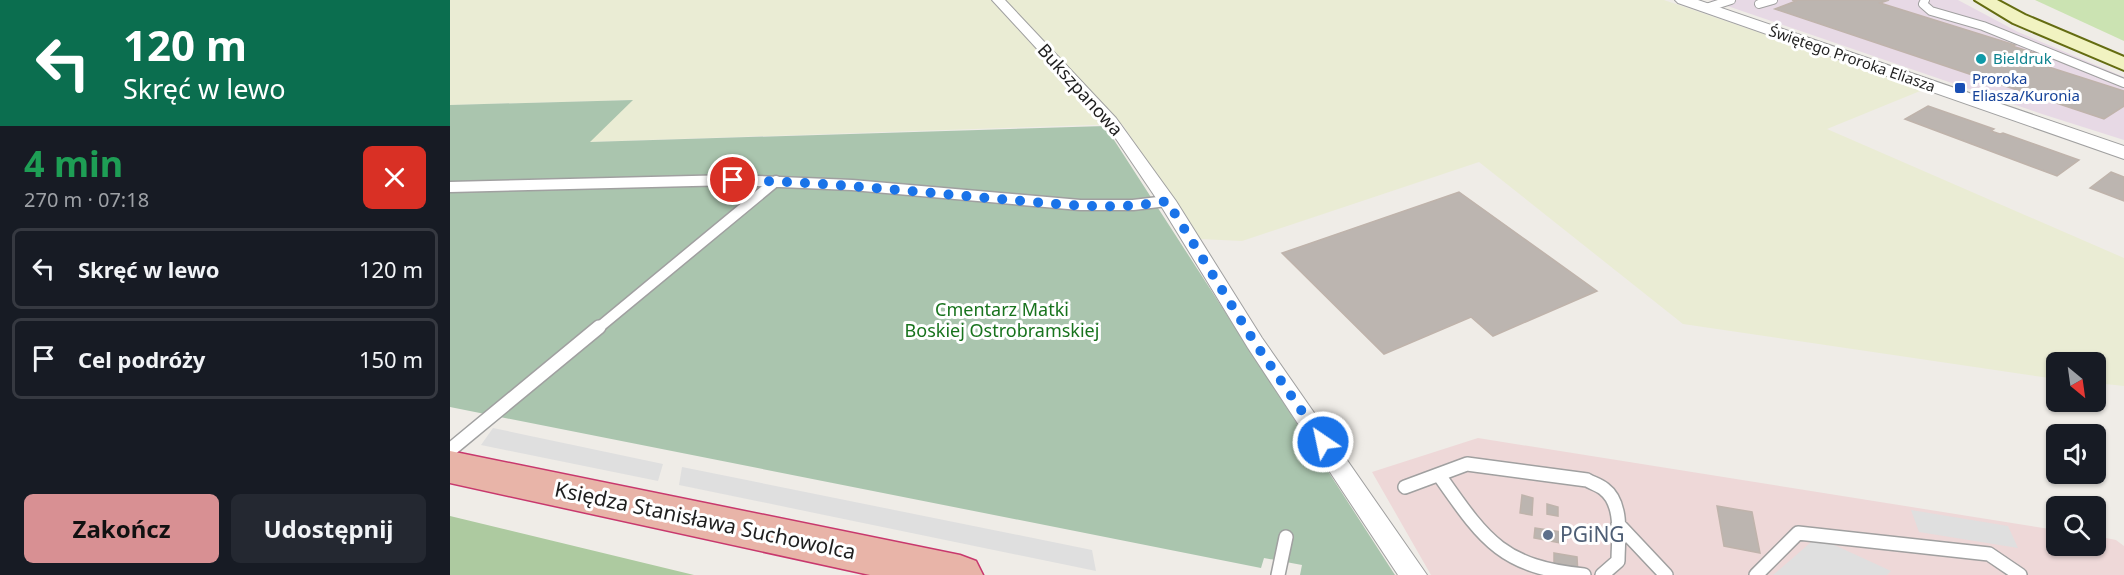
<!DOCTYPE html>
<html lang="pl">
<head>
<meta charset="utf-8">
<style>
	:root { --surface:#171b24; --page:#242831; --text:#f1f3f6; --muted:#9ea1a6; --line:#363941; --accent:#d89093 }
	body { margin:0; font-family:"Noto Sans",sans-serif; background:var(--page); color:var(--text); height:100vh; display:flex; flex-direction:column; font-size:22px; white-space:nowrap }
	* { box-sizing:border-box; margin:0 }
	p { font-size:20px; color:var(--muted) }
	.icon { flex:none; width:33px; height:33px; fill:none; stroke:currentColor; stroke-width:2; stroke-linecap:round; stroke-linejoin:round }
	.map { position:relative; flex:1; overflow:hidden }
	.sheet { display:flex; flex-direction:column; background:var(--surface); width:450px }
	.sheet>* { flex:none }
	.banner { background:#0b6e4f; color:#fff; overflow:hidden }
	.needle { width:39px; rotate:151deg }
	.controls { position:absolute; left:1596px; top:352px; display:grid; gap:12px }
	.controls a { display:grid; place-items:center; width:60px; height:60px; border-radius:9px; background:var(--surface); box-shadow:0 2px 4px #0004; font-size:30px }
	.pin { position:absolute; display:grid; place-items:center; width:51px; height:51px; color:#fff; margin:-26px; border:3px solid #fff; border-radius:50%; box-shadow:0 2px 6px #0007 }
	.me { position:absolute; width:66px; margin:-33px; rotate:326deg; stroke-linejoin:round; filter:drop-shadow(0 0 4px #0008) }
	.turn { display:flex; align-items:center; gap:21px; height:126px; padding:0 24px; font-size:27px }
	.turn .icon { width:78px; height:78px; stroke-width:2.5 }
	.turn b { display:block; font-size:42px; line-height:51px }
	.round { display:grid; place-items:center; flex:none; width:63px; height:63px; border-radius:9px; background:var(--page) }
	.headline { display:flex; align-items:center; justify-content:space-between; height:102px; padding:0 24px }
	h1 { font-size:36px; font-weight:700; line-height:45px; color:#1e9e55 }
	.cta { display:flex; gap:12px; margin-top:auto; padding:12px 24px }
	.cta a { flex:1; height:69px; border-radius:9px; background:var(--accent); color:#111; font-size:24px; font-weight:700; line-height:69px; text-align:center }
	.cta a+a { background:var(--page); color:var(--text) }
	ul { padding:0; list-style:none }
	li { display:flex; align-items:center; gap:18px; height:81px; margin:0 12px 9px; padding:0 12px; border:3px solid var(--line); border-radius:9px }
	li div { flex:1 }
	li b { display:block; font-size:22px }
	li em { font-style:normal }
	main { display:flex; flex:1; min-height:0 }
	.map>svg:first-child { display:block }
	.commercial { fill:#eed8d8 }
	.industrial { fill:#e7d9e5 }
	.farmland { fill:#eaecd4 }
	.grass { fill:#cbe3b2 }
	.forest { fill:#adcaa0 }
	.cemetery { fill:#aac5ae }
	.parking { fill:#dfdfdf }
	.building { fill:#bcb5b0; stroke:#bfb3ab; stroke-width:1.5 }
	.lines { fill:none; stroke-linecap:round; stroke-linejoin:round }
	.service-far2-casing { stroke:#a0a0a0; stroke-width:10 }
	.service-far1-casing { stroke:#a0a0a0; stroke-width:13 }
	.service-casing { stroke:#a0a0a0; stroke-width:16 }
	.minor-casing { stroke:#a0a0a0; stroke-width:2 }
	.tertiary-casing { stroke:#a0a0a0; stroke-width:2 }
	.secondary-casing { stroke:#646c11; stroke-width:4 }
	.trunk-casing { stroke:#c8386d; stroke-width:3 }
	.service-far2 { stroke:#fff; stroke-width:8 }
	.service-far1 { stroke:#fff; stroke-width:10 }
	.service { stroke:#fff; stroke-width:13 }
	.minor { fill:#fff; fill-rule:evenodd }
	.tertiary { fill:#fff; fill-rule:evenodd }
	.secondary { fill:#f1f3c1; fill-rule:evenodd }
	.trunk { fill:#e8b4a8; fill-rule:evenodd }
	.route { stroke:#1a73e8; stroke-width:10; stroke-dasharray:0 18 }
	.culture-dot { fill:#0f9aa8; stroke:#fff; stroke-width:2 }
	.transit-dot { fill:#1a4fb4; stroke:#fff; stroke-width:2 }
	.service-dot { fill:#5c6f8a; stroke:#fff; stroke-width:2 }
	.labels { text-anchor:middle; stroke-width:6; stroke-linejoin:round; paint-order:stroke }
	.far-street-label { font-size:15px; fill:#1f1f1f; stroke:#fff }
	.far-culture-label { font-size:15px; fill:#0d838f; stroke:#fff; text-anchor:start }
	.far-transit-label { font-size:15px; fill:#164399; stroke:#fff; text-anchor:start }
	.street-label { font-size:18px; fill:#1f1f1f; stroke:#fff }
	.park-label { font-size:18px; fill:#18731d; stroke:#fff }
	.near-street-label { font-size:21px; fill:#1f1f1f; stroke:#fff }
	.near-service-label { font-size:21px; fill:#4e5e75; stroke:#fff; text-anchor:start }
</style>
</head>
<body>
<main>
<section class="sheet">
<div class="banner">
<div class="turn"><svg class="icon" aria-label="left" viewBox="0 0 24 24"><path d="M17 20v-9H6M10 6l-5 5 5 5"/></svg><div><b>120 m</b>Skręć w lewo</div></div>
</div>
<div class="headline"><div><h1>4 min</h1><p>270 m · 07:18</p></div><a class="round" style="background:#d93025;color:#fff"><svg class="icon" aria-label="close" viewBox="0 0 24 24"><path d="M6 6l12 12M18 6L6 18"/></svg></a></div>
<ul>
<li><svg class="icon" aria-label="left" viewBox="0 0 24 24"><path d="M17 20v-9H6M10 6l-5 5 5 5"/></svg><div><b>Skręć w lewo</b></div><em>120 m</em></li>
<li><svg class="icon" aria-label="arrive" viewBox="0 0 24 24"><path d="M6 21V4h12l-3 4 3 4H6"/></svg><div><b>Cel podróży</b></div><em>150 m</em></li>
</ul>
<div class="cta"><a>Zakończ</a><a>Udostępnij</a></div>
</section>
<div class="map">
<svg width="1674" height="575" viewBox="0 0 1674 575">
	<rect width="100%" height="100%" fill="#efece7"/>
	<!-- commercial -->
	<path class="commercial" d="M 1028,438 L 1606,530 L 1606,546 L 1646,546 L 1646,536 L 1666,540 L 1674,546 L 1674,575 L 981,575 L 922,472 Z"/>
	<!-- industrial -->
	<path class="industrial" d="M 1260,0 L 1508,0 L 1568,32 L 1674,77 L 1674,140 L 1592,114 Z"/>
	<!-- farmland -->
	<path class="farmland" d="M 0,0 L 1214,0 L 1475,89 L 1377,129 L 1674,258 L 1674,386 L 1646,383 L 1646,363 L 1606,363 L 1606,379 L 1233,324 L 1029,162 L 792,241 L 750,239 L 672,124 L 139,142 L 182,100 L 0,105 Z"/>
	<!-- grass -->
	<path class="grass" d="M 1585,0 L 1674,0 L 1674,41 Z"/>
	<!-- forest -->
	<path class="forest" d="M 0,516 L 244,575 L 0,575 Z"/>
	<!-- cemetery -->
	<path class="cemetery" d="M 183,100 L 140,142 L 655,126 L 945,575 L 850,575 L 852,565 L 814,558 L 811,568 L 0,407 L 0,105 Z"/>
	<!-- parking -->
	<path class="parking" d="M 43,428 L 213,464 L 208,481 L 31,445 Z
		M 232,467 L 642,550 L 646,571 L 229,485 Z
		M 1461,510 L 1558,526 L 1568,548 L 1469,532 Z
		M 1367,537 L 1441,571 L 1437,575 L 1323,575 Z"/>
	<!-- building -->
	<path class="building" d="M 1342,0 L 1439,0 L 1430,3 L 1565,45 L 1562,46 L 1594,56 L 1583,62 L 1674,91 L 1674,106 L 1654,119 L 1325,9 L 1346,1 Z
		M 1478,106 L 1544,129 L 1541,131 L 1550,134 L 1553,133 L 1629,160 L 1607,176 L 1455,119 Z
		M 1661,172 L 1674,177 L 1674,201 L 1640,188 Z
		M 1009,192 L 1147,291 L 1043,336 L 1021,317 L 934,354 L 832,253 Z
		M 1072,495 L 1083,498 L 1082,515 L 1070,513 Z
		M 1097,504 L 1108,507 L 1108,516 L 1097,514 Z
		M 1267,506 L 1302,512 L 1310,553 L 1274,546 Z
		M 1085,528 L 1111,532 L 1111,543 L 1084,538 Z
		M 1104,553 L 1127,557 L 1128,575 L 1104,575 Z"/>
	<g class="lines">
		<defs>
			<path id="service-far2" d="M 1475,0 L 1473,4 L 1481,11 L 1533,26 L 1674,83
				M 1309,4 L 1323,0
				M 1256,8 L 1281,0"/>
			<path id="service-far1" d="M 0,187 L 283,180 L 402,185 L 630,205 L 683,205 L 717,201
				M 147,329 L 326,181"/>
			<path id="service" d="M 0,450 L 149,327
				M 989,475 C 1034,539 1051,567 1134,575
				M 955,487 L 1017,464 L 1137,480 C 1142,483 1149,485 1154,489 C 1174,504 1168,539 1168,561 L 1152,575
				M 1168,524 L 1216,575
				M 828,575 L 836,537
				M 1306,575 L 1348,533 L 1539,554 L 1570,575"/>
			<path id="minor" d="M 542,0 L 555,0 L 666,118 L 726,201 L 812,338 L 977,575 L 948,575 L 798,348 L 708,201 L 656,124 Z"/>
			<path id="tertiary" d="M 1225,0 L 1248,0 L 1674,146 L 1674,159 L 1228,3 Z"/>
			<path id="secondary" d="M 1525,0 L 1547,0 L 1575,15 L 1674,57 L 1674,70 L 1563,23 Z"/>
			<path id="trunk" d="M 0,451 L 510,555 L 526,561 L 533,575 L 420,575 L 0,483 Z"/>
		</defs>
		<!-- service-far2 casing -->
		<use href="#service-far2" class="service-far2-casing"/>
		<!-- service-far1 casing -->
		<use href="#service-far1" class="service-far1-casing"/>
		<!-- service casing -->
		<use href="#service" class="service-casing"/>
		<!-- minor casing -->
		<use href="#minor" class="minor-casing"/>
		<!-- tertiary casing -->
		<use href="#tertiary" class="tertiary-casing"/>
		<!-- secondary casing -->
		<use href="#secondary" class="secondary-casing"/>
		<!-- trunk casing -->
		<use href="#trunk" class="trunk-casing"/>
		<!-- service-far2 -->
		<use href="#service-far2" class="service-far2"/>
		<!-- service-far1 -->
		<use href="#service-far1" class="service-far1"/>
		<!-- service -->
		<use href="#service" class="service"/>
		<!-- minor -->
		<use href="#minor" class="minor"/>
		<!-- tertiary -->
		<use href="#tertiary" class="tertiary"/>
		<!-- secondary -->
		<use href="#secondary" class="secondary"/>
		<!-- trunk -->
		<use href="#trunk" class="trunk"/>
	</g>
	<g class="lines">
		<!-- route -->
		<path class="route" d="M 283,180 C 372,182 460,191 548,199 C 603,203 662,212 717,201 L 805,343 L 873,442"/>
	</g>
	<!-- markers -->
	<circle class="culture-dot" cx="1531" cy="59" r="6"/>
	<rect class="transit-dot" x="1504" y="82" width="12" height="12" rx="3"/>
	<circle class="service-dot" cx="1098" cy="535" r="6"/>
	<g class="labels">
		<!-- far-street labels -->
		<g class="far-street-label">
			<text transform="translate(1402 59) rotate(19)" y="5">Świętego Proroka Eliasza</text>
		</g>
		<!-- far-culture labels -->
		<g class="far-culture-label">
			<text x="1543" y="64">Bieldruk</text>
		</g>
		<!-- far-transit labels -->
		<g class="far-transit-label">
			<text x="1522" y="84">Proroka<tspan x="1522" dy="17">Eliasza/Kuronia</tspan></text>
		</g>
		<!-- street labels -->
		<g class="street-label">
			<text transform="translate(630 90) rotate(48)" y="6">Bukszpanowa</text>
		</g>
		<!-- park labels -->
		<g class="park-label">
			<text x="552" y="316">Cmentarz Matki<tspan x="552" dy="21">Boskiej Ostrobramskiej</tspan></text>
		</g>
		<!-- near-street labels -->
		<g class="near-street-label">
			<text transform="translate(255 521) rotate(12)" y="7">Księdza Stanisława Suchowolca</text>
		</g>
		<!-- near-service labels -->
		<g class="near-service-label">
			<text x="1110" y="542">PGiNG</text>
		</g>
	</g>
</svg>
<div class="controls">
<a><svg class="needle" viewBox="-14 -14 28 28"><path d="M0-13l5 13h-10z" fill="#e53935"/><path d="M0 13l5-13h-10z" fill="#9ea1a6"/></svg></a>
<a><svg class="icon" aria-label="sound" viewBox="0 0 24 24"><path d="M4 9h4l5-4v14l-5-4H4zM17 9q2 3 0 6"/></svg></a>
<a><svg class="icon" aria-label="search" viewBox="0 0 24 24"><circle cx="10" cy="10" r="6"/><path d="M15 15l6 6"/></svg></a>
</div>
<div class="pin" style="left:283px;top:180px;background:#d93025"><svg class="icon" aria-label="arrive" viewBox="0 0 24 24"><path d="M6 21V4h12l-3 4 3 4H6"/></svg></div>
<svg class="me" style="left:873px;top:442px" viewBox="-20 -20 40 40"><circle r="17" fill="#1a73e8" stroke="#fff" stroke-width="3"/><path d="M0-11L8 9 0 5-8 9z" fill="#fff"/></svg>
</div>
</main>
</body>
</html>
